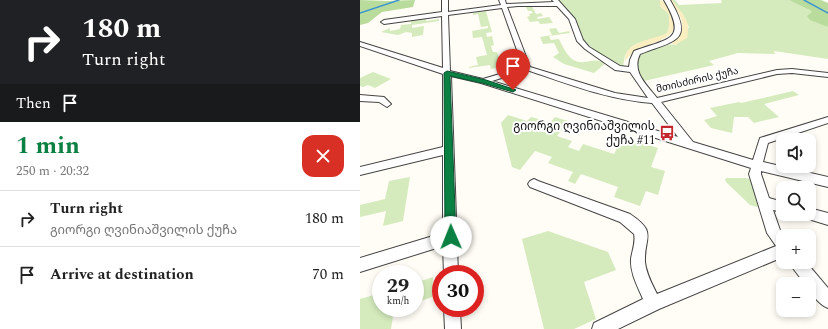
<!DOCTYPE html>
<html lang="en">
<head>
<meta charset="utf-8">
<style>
	:root { --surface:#fff; --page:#f6f6f6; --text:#222; --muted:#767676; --line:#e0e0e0; --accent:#0b8043 }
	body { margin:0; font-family:Spectral,"Noto Sans Georgian",serif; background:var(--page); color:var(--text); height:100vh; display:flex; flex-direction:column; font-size:15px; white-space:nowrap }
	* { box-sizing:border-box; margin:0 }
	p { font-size:13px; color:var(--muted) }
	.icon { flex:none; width:22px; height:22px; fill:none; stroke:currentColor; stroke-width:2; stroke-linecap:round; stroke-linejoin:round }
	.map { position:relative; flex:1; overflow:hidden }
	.side { display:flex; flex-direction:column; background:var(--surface); width:360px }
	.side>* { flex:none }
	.banner { background:#202124; color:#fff; overflow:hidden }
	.buttons { position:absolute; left:416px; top:133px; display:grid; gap:8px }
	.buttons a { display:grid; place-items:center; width:40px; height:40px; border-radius:8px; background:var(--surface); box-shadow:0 2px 6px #0003; font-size:20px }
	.speed { position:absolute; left:12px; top:265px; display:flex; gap:8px; font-size:20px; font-weight:700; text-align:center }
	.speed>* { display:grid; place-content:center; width:52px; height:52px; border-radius:50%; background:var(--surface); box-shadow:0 2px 6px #0003; line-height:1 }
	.speed small { font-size:10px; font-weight:400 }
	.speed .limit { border:6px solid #d22; background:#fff; color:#111 }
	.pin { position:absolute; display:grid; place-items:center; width:34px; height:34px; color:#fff; margin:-41px -17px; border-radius:50% 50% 50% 0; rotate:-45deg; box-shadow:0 0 4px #0007 }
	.pin .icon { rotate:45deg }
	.me { position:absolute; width:44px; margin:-22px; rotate:359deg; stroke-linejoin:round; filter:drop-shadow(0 0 3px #0008) }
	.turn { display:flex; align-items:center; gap:14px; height:84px; padding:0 16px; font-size:18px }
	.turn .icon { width:52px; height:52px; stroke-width:2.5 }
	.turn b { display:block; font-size:28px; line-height:34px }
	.then { display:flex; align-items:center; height:38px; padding:0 16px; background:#0003; gap:8px; font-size:15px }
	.round { display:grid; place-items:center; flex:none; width:42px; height:42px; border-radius:12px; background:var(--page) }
	.summary { display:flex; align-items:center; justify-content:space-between; height:68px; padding:0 16px }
	h1 { font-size:24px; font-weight:700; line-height:30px; color:var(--accent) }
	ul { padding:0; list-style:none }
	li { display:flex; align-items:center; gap:12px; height:56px; padding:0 16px; border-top:1px solid var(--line) }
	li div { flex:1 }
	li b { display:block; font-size:15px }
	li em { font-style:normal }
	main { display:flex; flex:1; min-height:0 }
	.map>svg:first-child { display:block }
	.green { fill:#d5ebbd }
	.forest { fill:#b9dc9c }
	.sand { fill:#fbeec1 }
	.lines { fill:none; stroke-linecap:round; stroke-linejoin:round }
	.stream { stroke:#3f96cf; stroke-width:1.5 }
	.minor-casing { stroke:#444; stroke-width:2 }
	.minor { fill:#fff; fill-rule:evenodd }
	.route { fill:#0b8043; stroke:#07532c }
	.labels { text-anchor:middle; stroke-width:4; stroke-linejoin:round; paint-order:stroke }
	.far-street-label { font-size:10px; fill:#111; stroke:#fff }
	.poi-label { font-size:12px; fill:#111; stroke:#fff; text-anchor:end }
</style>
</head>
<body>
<main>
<section class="side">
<div class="banner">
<div class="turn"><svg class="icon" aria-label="right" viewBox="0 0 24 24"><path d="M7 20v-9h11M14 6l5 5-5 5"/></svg><div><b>180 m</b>Turn right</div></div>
<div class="then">Then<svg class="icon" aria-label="arrive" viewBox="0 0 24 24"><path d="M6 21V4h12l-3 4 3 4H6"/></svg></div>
</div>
<div class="summary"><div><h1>1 min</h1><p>250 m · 20:32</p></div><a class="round" style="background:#d93025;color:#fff"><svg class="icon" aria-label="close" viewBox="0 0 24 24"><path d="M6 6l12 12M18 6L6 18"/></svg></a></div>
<ul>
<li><svg class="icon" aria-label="right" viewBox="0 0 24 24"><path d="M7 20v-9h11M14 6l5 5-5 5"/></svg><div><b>Turn right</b><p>გიორგი ღვინიაშვილის ქუჩა</p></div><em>180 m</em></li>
<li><svg class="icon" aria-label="arrive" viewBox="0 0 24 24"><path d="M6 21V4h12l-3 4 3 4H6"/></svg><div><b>Arrive at destination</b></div><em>70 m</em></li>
</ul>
</section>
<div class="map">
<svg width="468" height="329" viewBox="0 0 468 329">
	<rect width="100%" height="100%" fill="#fffdf5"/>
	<!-- green -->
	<path class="green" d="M 196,0 L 300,0 L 300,6 L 309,14 C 309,19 310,28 307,33 C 298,43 274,37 266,54 C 264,57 264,63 263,66 L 259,66 L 234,50 L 225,41 L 221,36 L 214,18 Z
		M 312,0 L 315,0 L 319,5 L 362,3 L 361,0 L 429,0 C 435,2 444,5 449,9 C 457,15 460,23 468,27 L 468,59 L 414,51 L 415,54 L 378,53 L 349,61 L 354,65 L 284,81 L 280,77 L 276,66 C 276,62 277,59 279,57 C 284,51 309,42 316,45 L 329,27 Z
		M 172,6 L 176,14 L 181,13 L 183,16 L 177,17 L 178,19 L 189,17 L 193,23 L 180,24 L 178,21 L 170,22 L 167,17 L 170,16 L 169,14 L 173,13 L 171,11 L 168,11 L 166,7 Z
		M 126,11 L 132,32 L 126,33 L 127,37 L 132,36 L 134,45 L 131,46 L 133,52 L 137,52 L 142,67 L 131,69 L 130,65 L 109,68 L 109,67 L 118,65 L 116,57 L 127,55 L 122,37 L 113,38 L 112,31 L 128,28 L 128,26 L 121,27 L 118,14 L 113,15 L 113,13 Z
		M 66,19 L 66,21 L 79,19 L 79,21 L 52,25 L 52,28 L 64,26 L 63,35 L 52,37 L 52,33 L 46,32 L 38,35 L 21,32 L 30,28 L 30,31 L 40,29 L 41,25 L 51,24 L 51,21 Z
		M 196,28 L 199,33 L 209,31 L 210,33 L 189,36 L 191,40 L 199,39 C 204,49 210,64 224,62 C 235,61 233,59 246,63 L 234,73 L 204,64 L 193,57 L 199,53 L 194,43 L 183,44 L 180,37 L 192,35 L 189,29 Z
		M 13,72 L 31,79 L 15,88 L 8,85 L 3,87 L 0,86 L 0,78 Z
		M 433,91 L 439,95 L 404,104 L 419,117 L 394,123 L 388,117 L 374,117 L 372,133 L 351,128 L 344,120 L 357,116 L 350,108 L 379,102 L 381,103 Z
		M 148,115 L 167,121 L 171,117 L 179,119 L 171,128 L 182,132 L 195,117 L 208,121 L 197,136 L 212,141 L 208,147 L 219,151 L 223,144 L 254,154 L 263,137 L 298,148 L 291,167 L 305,171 L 298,195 L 286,191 L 280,206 L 254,197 L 258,187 L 221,174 L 215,184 L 208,181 L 213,172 L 188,163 L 192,157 L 175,151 L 160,170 L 152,167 L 141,123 Z
		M 50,177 L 43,221 L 23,226 L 26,211 L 0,217 L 0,205 L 25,199 L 29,181 Z
		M 366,178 L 386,178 L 392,180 L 398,206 L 397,207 L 390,205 L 367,183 L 365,180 Z
		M 188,231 L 248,252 L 256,270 L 224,282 L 236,319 L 214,329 L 184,329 L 162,239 Z
		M 73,277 L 72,297 L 55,303 L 55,283 Z
		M 21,293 L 21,308 L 38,308 L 34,310 L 31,329 L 0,329 L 0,299 Z"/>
	<!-- forest -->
	<path class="forest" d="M 0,0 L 26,1 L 55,0 L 53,7 L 22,12 L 8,23 L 0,25 Z
		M 429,0 L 461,0 L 468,3 L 468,27 L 450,20 L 447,16 L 452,12 L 450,10 Z"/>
	<!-- sand -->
	<path class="sand" d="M 300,0 C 314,4 314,18 314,30 C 301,46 279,43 265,61 C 264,41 293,40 307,33 L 309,28 L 309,14 L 300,6 Z
		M 308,0 L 312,0 C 323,15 331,19 327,38 L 315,45 L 311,43 C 330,31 322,13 308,0 Z"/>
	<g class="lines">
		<!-- stream -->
		<path class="stream" d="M 444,0 L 468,13
			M 0,13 L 39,0"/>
		<defs>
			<path id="minor" d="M 82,0 L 88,0 L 88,12 L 141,5 L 139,0 L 145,0 L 146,4 L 194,2 L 192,0 L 198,0 L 215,19 L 223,40 L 229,47 L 260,66 L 269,67 L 270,60 L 274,51 C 309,38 328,41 304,0 L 310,0 C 335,42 315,40 280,54 C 271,72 287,85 297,98 L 417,70 L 432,69 L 468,73 L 468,77 L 432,73 L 417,74 L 301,102 L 333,142 L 393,160 L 400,138 L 468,117 L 468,123 L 408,143 L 403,162 L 468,177 L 468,187 L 401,171 L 401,174 L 409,198 L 423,202 L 423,212 L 413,210 L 420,230 L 425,236 L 423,236 L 423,257 L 299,309 L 258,329 L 232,329 L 234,323 L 283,299 C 278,287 270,273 271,259 C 272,251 276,242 274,234 L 260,222 L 170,187 L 168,184 L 170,181 L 174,179 L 178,181 L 270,214 C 298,233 284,236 285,262 C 286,273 292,284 297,294 L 416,246 L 407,233 L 389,174 L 391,168 L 121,83 L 91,76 L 98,274 L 84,274 L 83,246 L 0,272 L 0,258 L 83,233 L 83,155 L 0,175 L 0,167 L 83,147 L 83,74 L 0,46 L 0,42 L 83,68 L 82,16 L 24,24 L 21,22 L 24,20 L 82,12 ZM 158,6 L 197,6 L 209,19 L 217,41 L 225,49 L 255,70 L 270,72 L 288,98 L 255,93 L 170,67 L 147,7 ZM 142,8 L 163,67 L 123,79 L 90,71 L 88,15 ZM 167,70 C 208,84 249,100 292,103 L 318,137 L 132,81 Z
				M 0,95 L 24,97 L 31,104 L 27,107 L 19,102 L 0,101 Z
				M 449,208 L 468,213 L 468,225 L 445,218 L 443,214 L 449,214 Z
				M 430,262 L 446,262 L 468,288 L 468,308 C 460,305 449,293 449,284 L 445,284 L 432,267 Z
				M 84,308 L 100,308 L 101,329 L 85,329 Z"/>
		</defs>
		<!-- minor casing -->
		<use href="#minor" class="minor-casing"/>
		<!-- minor -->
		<use href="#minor" class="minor"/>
	</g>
	<!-- route -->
	<path class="route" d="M 87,71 L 126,80 L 156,90 L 153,92 L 122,83 L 90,76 L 96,237 L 95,241 L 91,242 L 87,241 L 85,237 L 84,73 Z"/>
	<!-- icons -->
	<defs>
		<symbol id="bus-bare" viewBox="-9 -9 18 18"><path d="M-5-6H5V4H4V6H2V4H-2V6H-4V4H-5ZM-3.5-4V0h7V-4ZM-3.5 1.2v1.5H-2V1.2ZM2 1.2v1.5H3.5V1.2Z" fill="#c4262e" stroke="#fff" stroke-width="2.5" paint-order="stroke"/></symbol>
	</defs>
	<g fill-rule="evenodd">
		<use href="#bus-bare" x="296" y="122" width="22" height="22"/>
	</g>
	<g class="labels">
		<!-- far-street labels -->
		<g class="far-street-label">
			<text transform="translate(337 79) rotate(-13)" y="4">მთისძირის ქუჩა</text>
		</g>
		<!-- poi labels -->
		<g class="poi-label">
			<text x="295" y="130">გიორგი ღვინიაშვილის<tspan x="295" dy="14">ქუჩა #11</tspan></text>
		</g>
	</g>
</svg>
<div class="buttons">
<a><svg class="icon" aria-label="sound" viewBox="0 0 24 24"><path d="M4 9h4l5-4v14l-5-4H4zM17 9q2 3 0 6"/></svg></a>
<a><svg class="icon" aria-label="search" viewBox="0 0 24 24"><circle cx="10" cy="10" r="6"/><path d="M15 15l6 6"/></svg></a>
<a>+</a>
<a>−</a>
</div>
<div class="speed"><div>29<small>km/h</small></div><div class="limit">30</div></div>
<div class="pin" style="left:153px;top:90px;background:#d93025"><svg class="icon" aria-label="arrive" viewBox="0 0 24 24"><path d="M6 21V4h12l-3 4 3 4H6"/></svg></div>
<svg class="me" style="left:91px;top:237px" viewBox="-20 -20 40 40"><circle r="19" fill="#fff"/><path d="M0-13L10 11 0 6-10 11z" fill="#0b8043"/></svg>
</div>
</main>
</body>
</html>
